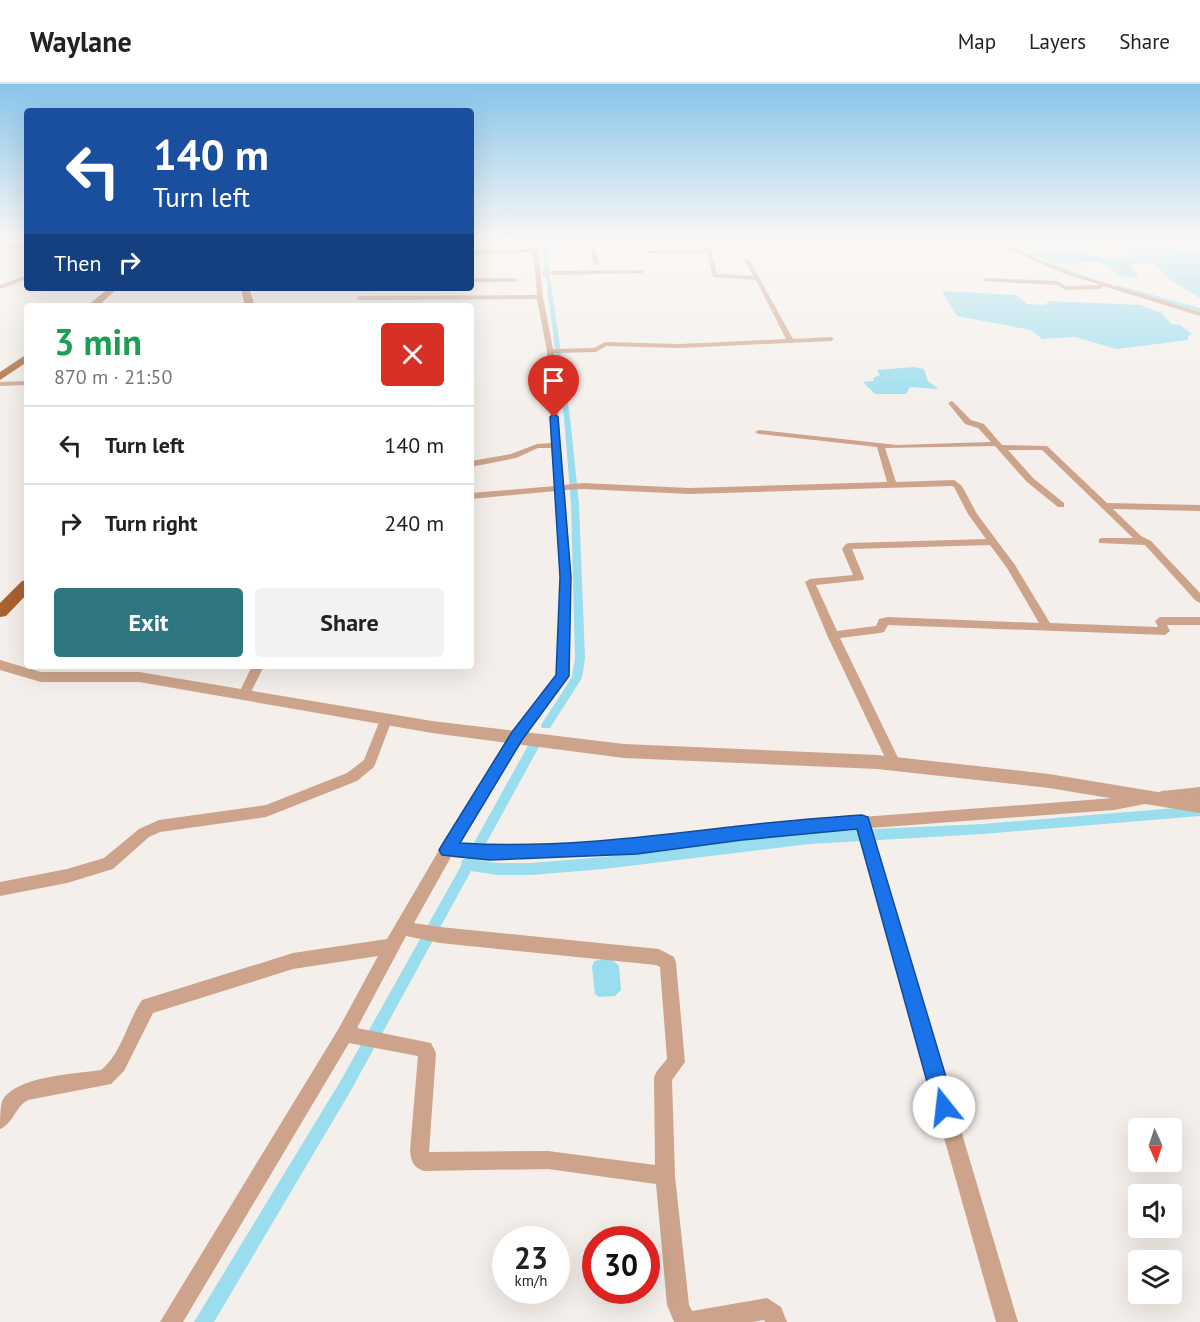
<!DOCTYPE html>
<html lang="en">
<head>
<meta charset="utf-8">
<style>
	:root { --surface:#fff; --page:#f2f2f2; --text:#222; --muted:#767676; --line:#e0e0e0; --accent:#2e7680 }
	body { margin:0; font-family:"PT Sans",sans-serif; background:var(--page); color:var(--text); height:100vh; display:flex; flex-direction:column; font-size:22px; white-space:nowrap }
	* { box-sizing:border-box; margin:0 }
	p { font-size:20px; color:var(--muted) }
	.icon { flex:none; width:33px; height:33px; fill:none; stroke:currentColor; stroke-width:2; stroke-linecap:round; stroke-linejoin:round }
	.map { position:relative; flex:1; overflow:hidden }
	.side { position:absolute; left:24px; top:219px; width:450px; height:366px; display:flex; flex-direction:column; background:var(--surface); border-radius:6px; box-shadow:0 6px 24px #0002 }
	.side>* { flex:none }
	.guide { position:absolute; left:24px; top:24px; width:450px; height:183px; border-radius:6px; box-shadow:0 6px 24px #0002; background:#1a4fa0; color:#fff; overflow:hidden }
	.needle { width:39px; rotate:177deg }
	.fabs { position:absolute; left:1128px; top:1034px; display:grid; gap:12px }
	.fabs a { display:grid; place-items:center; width:54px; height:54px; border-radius:6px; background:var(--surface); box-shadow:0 6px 24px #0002; font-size:30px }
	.speed { position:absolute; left:492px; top:1142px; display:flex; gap:12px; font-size:30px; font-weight:700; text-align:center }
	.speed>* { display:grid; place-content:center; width:78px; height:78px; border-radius:50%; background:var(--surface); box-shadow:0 6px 24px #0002; line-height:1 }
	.speed small { font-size:15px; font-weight:400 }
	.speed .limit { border:9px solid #d22; background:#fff; color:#111 }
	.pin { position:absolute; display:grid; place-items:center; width:51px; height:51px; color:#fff; margin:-62px -26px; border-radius:50% 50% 50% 0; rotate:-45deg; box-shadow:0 0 6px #0007 }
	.pin .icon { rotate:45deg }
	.me { position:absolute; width:66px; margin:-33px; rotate:344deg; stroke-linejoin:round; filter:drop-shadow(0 0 4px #0008) }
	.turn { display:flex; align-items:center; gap:21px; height:126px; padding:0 30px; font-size:27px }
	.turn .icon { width:78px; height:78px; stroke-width:2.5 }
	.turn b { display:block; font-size:42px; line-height:51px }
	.then { display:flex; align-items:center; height:57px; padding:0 30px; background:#0003; gap:12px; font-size:22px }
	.round { display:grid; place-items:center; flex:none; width:63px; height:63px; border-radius:6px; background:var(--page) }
	.headline { display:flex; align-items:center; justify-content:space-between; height:102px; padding:0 30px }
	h1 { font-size:36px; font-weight:700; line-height:45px; color:#1e9e55 }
	.button { display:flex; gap:12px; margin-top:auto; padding:12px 30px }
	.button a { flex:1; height:69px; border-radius:6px; background:var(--accent); color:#fff; font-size:24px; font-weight:700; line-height:69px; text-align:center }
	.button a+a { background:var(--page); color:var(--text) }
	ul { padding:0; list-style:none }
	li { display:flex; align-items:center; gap:18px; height:78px; padding:0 30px; border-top:2px solid var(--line) }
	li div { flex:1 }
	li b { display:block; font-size:22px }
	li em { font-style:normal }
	header { display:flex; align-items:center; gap:36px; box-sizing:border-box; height:84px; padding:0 30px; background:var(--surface); border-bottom:2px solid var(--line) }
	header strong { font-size:28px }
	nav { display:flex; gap:33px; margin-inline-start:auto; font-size:21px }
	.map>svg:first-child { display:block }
	.water { fill:#9de }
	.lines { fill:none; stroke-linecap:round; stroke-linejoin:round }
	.canal { fill:#9de; fill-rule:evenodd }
	.minor-tunnel { stroke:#cac5c1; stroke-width:6; stroke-dasharray:6 3; stroke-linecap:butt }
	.minor { fill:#cda48b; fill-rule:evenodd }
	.tertiary { fill:#cda48b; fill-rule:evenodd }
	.primary { fill:#a96230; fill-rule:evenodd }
	.route { fill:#1a73e8; stroke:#114b97; stroke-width:1.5 }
</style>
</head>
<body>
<header>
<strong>Waylane</strong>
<nav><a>Map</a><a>Layers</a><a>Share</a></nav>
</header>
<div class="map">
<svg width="1200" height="1238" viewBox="0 0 1200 1238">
	<rect width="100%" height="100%" fill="#f4efea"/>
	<!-- water -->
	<path class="water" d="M 1104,157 L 1165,157 L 1183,166 L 1200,167 L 1200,214 L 1169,195 L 1155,180 L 1137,179 L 1130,181 L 1139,192 C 1111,196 1119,185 1098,178 C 1092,176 1084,178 1078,178 L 1083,181 L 1061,180 L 1029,170 L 1086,169 L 1111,176 L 1134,172 L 1124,162 Z
		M 948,207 L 1016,211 L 1027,220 L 1044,221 L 1050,217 L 1140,221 L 1162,229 L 1171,240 L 1180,241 L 1192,250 L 1188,252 L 1188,256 L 1117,265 L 1075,253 L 1042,255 L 1031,246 L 957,232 L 942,208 Z
		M 914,283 L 924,285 L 928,297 L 938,305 L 910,303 L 906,310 L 875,310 L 863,298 L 874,297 L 873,294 L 880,291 L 877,286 Z
		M 610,874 L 619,882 L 621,906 L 615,912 L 599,913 L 595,910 L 592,883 L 594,877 Z"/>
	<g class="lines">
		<!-- canal -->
		<path class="canal" d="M 541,157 L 545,157 L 570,333 L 579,420 L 585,574 L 582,594 L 550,644 L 542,644 L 541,641 L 572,593 L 575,574 L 571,420 L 564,333 Z
			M 1047,179 L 1051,179 L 1101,198 L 1097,199 L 1047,181 Z
			M 1117,201 L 1200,224 L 1200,228 L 1115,204 Z
			M 534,656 L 538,658 L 540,661 L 477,776 L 497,779 L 531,779 L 604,773 L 810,748 L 983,740 L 1200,722 L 1200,732 L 983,750 L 810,760 L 604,785 L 531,791 L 497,791 L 471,787 L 350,1008 L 214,1238 L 194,1238 L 340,998 L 461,782 L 462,776 L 465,775 L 530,658 Z"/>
		<!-- minor-tunnel -->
		<path class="minor-tunnel" d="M 543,189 L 553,189"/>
		<!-- minor -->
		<path class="minor" d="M 531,157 L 537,157 L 543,213 L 553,265 L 594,264 L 605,258 L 680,260 L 786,255 L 756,196 L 713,193 L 707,169 L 649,169 L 646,167 L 706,165 L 704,157 L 709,157 L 717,190 L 754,192 L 744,176 L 749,175 L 793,255 L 831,253 L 834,255 L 831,257 L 680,264 L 606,262 L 596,268 L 554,269 C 558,313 559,357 564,401 L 583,399 L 689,404 L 887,398 L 877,363 L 759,350 L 755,348 L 759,346 L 897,361 L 991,358 L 978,344 L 965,340 L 948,319 L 952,317 L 971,336 L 984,340 L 1002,361 L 1047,362 L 1107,419 L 1200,421 L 1200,427 L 1113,425 L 1141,452 L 1151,457 L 1200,509 L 1200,519 L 1196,517 L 1145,461 L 1099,459 L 1099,455 L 1102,454 L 1133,454 L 1042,366 L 1008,366 L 1033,394 L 1064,419 L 1064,423 L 1058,423 L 1027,398 L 995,362 L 885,364 L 896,398 L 954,396 L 962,402 L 977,430 L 1015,481 L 1050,539 L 1158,543 L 1155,537 L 1160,533 L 1200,533 L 1200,541 L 1167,541 L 1170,547 L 1165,551 L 888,541 L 884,548 L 880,549 L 840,554 L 901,680 L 900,684 L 895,685 L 890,684 L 827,551 L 805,498 L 810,495 L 853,491 L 842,465 L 846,460 L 849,459 L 986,455 L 968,430 L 954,403 L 952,402 L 689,410 L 583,405 L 565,406 L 571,493 L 569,592 L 521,656 L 458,760 L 489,762 L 637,756 L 742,742 L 1114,714 L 1145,709 L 1150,711 L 1152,715 L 1150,719 L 1114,726 L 871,744 L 1018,1238 L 996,1238 L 857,745 L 742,754 L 637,768 L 489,776 L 451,773 L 414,839 L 440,843 L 659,865 L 674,873 L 676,879 L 685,978 L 672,996 L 675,1092 L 689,1221 L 692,1227 L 767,1214 L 781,1223 L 787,1238 L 765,1238 L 764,1236 L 752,1238 L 674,1238 L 667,1221 L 656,1100 L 548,1085 L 424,1087 C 413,1083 411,1078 410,1066 L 418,972 L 349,959 L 183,1238 L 160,1238 L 339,944 L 378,872 L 293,885 L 153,929 L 124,987 L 111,1000 L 28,1016 C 15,1023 13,1040 0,1045 C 0,1037 0,1025 2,1017 C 15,992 74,990 101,986 C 122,969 127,938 142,916 L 293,869 L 387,855 L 442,761 L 513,648 L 557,591 L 561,493 L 556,407 L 471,415 L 471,409 L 555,402 L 551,364 L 538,364 L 516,374 L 471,383 L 471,377 L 511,370 L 537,360 L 551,359 L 550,314 L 547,267 L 537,215 L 359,216 L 356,214 L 359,212 L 537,211 L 533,168 L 471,171 L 471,167 L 532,165 ZM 990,461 L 1007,484 L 1039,539 L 888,533 L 879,535 L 876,542 L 837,547 L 816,501 L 863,496 L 864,494 L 852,465 ZM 406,852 L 440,859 L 656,881 L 660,883 L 667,975 L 657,987 L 654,993 L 655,1081 L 548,1067 L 429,1068 L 436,969 L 431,959 L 357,944 Z
			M 589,157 L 594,157 L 599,181 L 594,180 Z
			M 990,157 L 997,157 L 1069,188 L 1200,228 L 1200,232 L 1103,202 L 1101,205 L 1066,206 L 1056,201 L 983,197 L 985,194 L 1057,197 L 1067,202 L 1101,201 L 1065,190 Z
			M 0,159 L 27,161 L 27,165 L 0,163 Z
			M 645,186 L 643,189 L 553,191 L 550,189 L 553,187 Z
			M 27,191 L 27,195 L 0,205 L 0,201 Z
			M 471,194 L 514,194 L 517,196 L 514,198 L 471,198 Z
			M 27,297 L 27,301 L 0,302 L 0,298 Z
			M 252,582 L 264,582 L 249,612 L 245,614 L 239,609 Z
			M 386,631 L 390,633 L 392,636 L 374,683 L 357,697 L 266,733 L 160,748 L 149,753 L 113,785 L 67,799 L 0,812 L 0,798 L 67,785 L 104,774 L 139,745 L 159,736 L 266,721 L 347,689 L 364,676 L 380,636 L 382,633 Z
			M 1200,703 L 1200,715 L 1162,719 L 1157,717 L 1155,713 L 1157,709 L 1162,707 Z"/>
		<!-- tertiary -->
		<path class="tertiary" d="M 0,576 L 41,588 L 139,588 L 432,637 L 624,660 L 877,671 L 1049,690 L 1200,715 L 1200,729 L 1049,704 L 877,685 L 624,674 L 432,649 L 139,598 L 41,598 L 0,586 Z"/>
		<!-- primary -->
		<path class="primary" d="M 109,204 L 118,204 L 98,222 L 87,222 Z
			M 241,204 L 249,204 L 255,222 L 245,222 Z
			M 27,270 L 27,278 L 0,296 L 0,288 Z
			M 27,496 L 27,510 L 6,532 L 0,533 L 0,519 L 22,497 Z"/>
	</g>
	<!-- sky -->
	<linearGradient id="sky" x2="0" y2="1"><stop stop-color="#88c4ea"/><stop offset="0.47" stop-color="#faf8f6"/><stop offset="1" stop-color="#faf8f6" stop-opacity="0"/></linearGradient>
	<rect width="1200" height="331" fill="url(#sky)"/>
	<!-- route -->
	<path class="route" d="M 554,330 L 558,333 L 571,493 L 569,592 L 522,656 L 460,759 C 553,765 647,753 739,742 C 780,737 821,734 862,731 L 868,733 L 955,1023 L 952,1030 L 944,1033 L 937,1030 L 934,1023 L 857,745 L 742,756 L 637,770 L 489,776 L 442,771 L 439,766 L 442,761 L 512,648 L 556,591 L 560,493 L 550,333 Z"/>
</svg>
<div class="fabs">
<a><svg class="needle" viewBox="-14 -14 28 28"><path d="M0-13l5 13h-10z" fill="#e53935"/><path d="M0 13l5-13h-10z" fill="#767676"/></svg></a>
<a><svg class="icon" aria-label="sound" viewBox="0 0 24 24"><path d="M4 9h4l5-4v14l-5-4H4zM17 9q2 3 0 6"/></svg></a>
<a><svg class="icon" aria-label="layers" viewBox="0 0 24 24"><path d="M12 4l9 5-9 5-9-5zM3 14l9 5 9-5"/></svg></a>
</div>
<div class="speed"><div>23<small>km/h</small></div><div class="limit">30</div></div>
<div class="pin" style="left:554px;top:333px;background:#d93025"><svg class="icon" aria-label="arrive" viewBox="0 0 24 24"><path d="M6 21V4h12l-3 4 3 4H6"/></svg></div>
<svg class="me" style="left:944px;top:1023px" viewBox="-20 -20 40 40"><circle r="19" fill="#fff"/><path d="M0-13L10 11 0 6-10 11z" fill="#1a73e8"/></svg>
<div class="guide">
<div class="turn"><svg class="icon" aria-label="left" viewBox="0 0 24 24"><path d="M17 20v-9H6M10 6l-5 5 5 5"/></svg><div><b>140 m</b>Turn left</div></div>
<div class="then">Then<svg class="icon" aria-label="right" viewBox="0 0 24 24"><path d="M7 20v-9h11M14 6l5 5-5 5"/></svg></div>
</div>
<section class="side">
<div class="headline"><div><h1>3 min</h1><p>870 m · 21:50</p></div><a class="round" style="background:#d93025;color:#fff"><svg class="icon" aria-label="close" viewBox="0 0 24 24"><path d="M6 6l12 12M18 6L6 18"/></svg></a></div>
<ul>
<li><svg class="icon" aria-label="left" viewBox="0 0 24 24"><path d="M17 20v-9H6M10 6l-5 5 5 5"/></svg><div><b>Turn left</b></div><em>140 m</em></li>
<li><svg class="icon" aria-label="right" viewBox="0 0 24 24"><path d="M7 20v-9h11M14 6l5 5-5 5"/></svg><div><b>Turn right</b></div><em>240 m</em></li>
</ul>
<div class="button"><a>Exit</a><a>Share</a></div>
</section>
</div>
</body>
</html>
